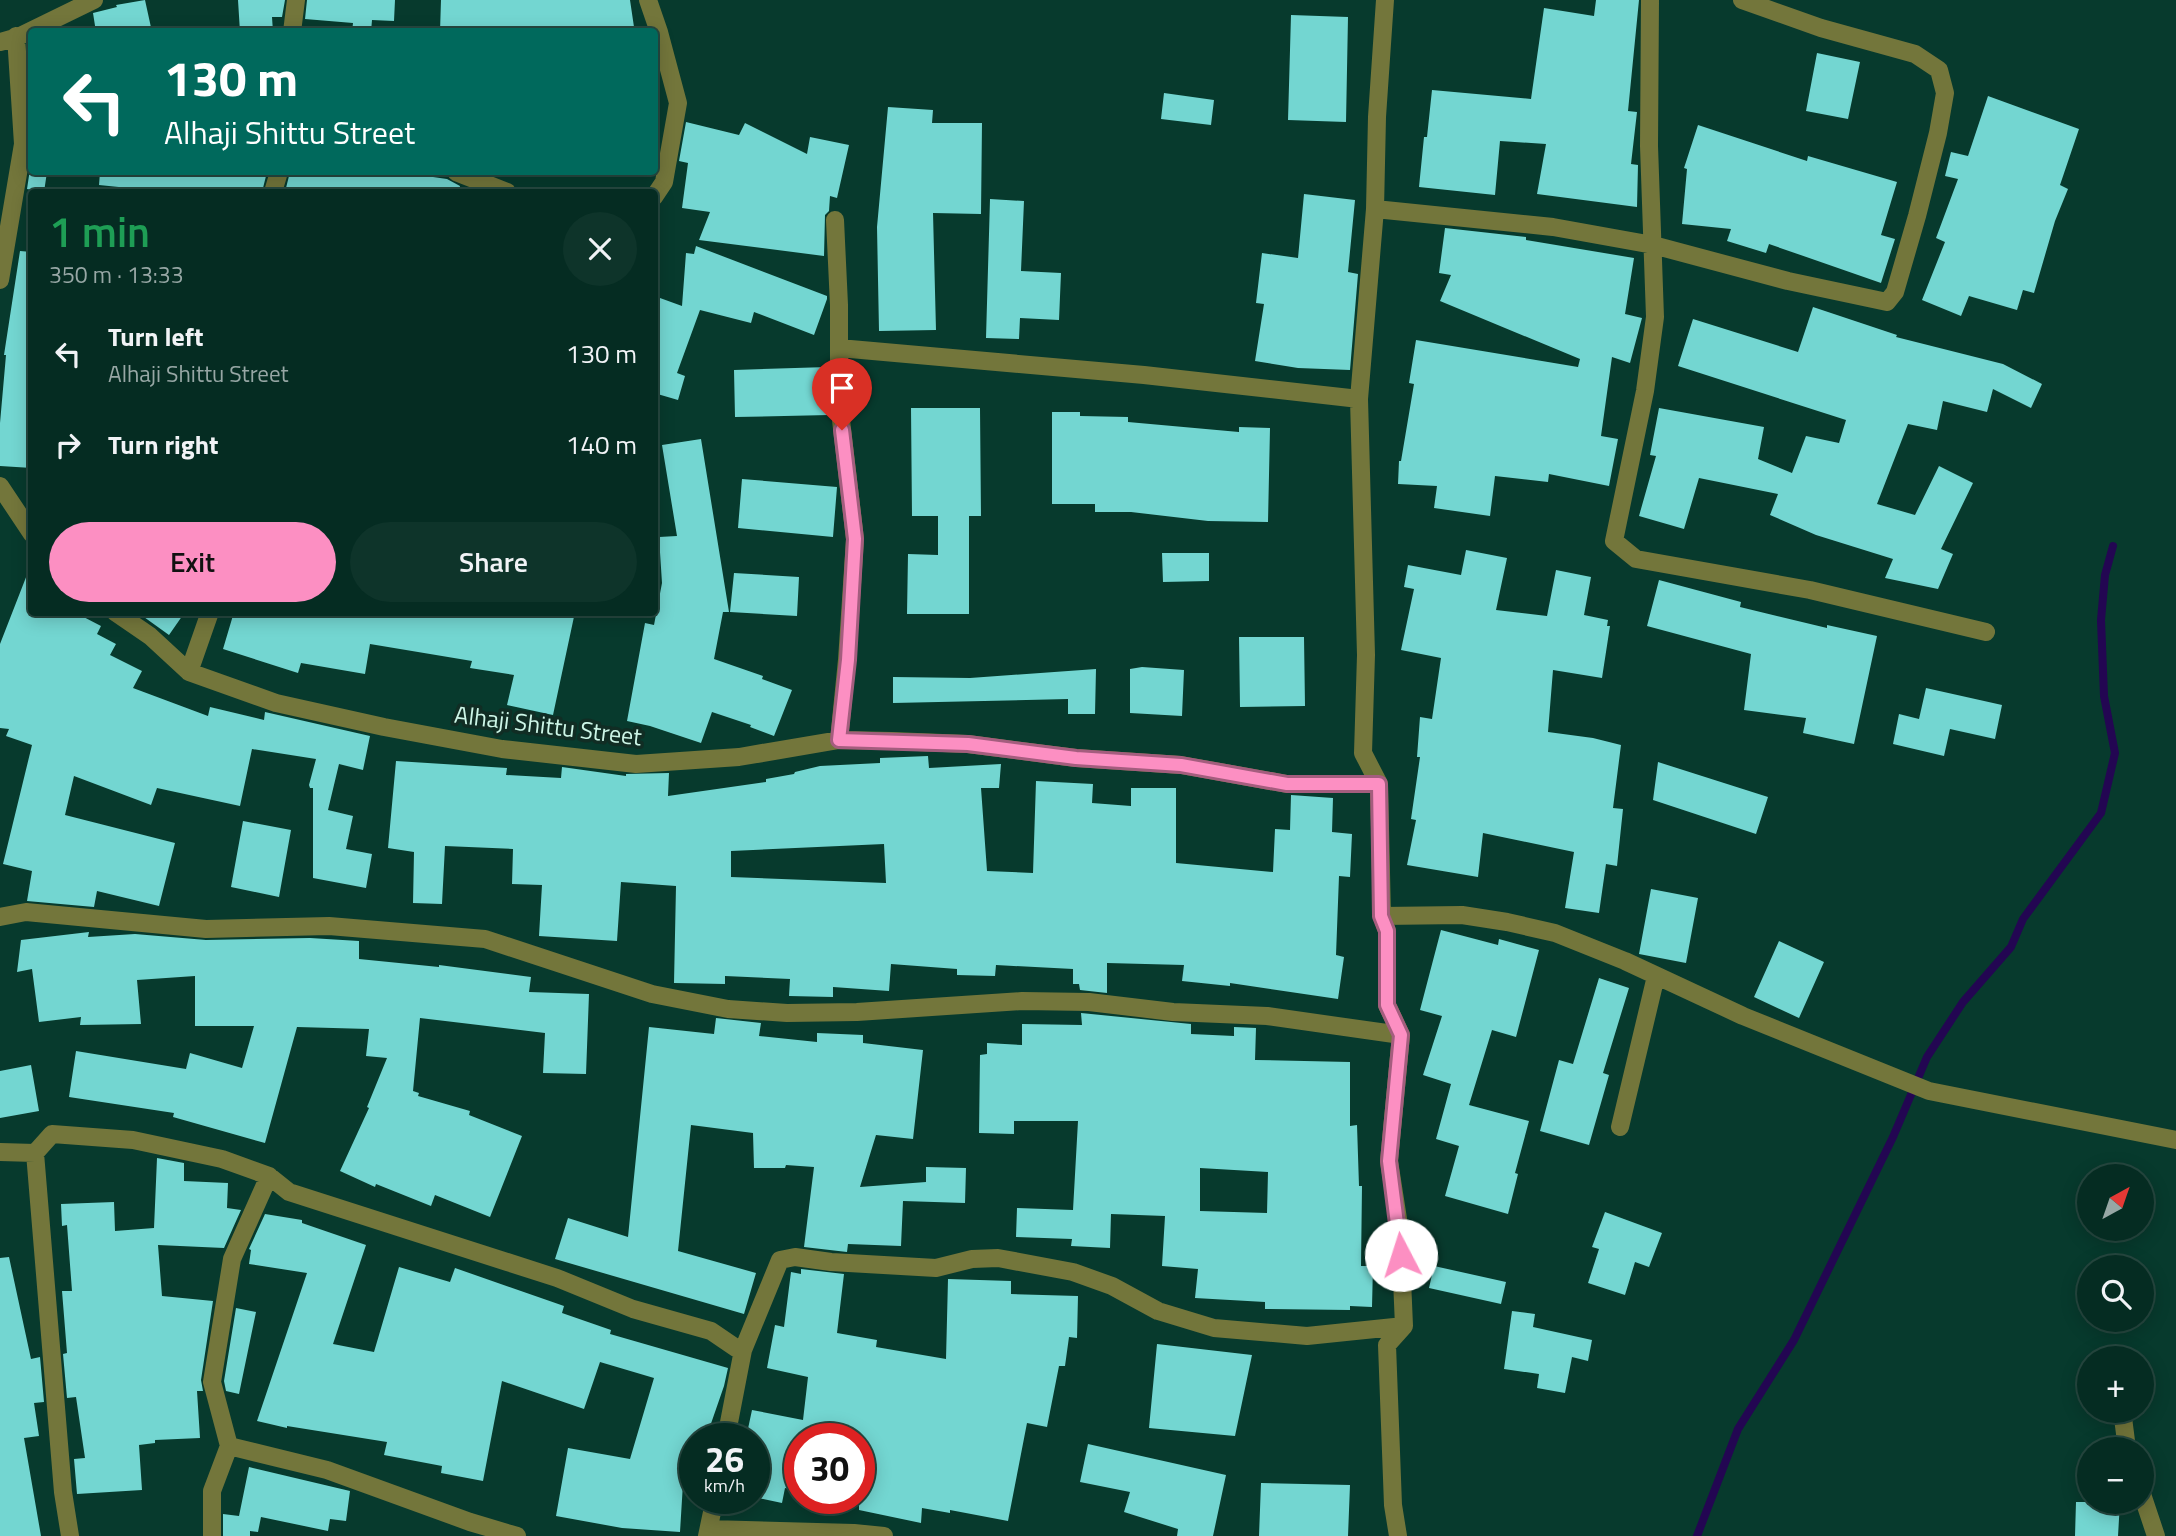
<!DOCTYPE html>
<html lang="en">
<head>
<meta charset="utf-8">
<style>
	:root { --surface:#052c22; --page:#0e342a; --text:#f1f3f6; --muted:#97a7a5; --line:#264840; --accent:#fc8fc2 }
	body { margin:0; font-family:"Titillium Web",sans-serif; background:var(--page); color:var(--text); height:100vh; display:flex; flex-direction:column; font-size:26px; white-space:nowrap }
	* { box-sizing:border-box; margin:0 }
	p { font-size:23px; color:var(--muted) }
	.icon { flex:none; width:38px; height:38px; fill:none; stroke:currentColor; stroke-width:2; stroke-linecap:round; stroke-linejoin:round }
	.map { position:relative; flex:1; overflow:hidden }
	.drawer { position:absolute; left:28px; top:189px; width:630px; height:427px; display:flex; flex-direction:column; background:var(--surface); border-radius:7px; box-shadow:0 4px 18px #0003,0 0 0 2px var(--line) }
	.drawer>* { flex:none }
	.guide { position:absolute; left:28px; top:28px; width:630px; height:147px; border-radius:7px; box-shadow:0 4px 18px #0003,0 0 0 2px var(--line); background:#00695c; color:#fff; overflow:hidden }
	.needle { width:46px; rotate:40deg }
	.controls { position:absolute; left:2077px; top:1164px; display:grid; gap:14px }
	.controls a { display:grid; place-items:center; width:77px; height:77px; border-radius:50%; background:var(--surface); box-shadow:0 4px 18px #0003,0 0 0 2px var(--line); font-size:35px }
	.speed { position:absolute; left:679px; top:1423px; display:flex; gap:14px; font-size:35px; font-weight:700; text-align:center }
	.speed>* { display:grid; place-content:center; width:91px; height:91px; border-radius:50%; background:var(--surface); box-shadow:0 4px 18px #0003,0 0 0 2px var(--line); line-height:1 }
	.speed small { font-size:18px; font-weight:400 }
	.speed .limit { border:10px solid #d22; background:#fff; color:#111 }
	.pin { position:absolute; display:grid; place-items:center; width:60px; height:60px; color:#fff; margin:-72px -30px; border-radius:50% 50% 50% 0; rotate:-45deg; box-shadow:0 0 7px #0007 }
	.pin .icon { rotate:45deg }
	.me { position:absolute; width:77px; margin:-38px; rotate:355deg; stroke-linejoin:round; filter:drop-shadow(0 0 5px #0008) }
	.turn { display:flex; align-items:center; gap:24px; height:147px; padding:0 21px; font-size:32px }
	.turn .icon { width:91px; height:91px; stroke-width:2.5 }
	.turn b { display:block; font-size:49px; line-height:60px }
	.round { display:grid; place-items:center; flex:none; width:74px; height:74px; border-radius:37px; background:var(--page) }
	.headline { display:flex; align-items:center; justify-content:space-between; height:119px; padding:0 21px }
	h1 { font-size:42px; font-weight:600; line-height:52px; color:#1e9e55 }
	.button { display:flex; gap:14px; margin-top:auto; padding:14px 21px }
	.button a { flex:1; height:80px; border-radius:42px; background:var(--accent); color:#111; font-size:28px; font-weight:600; line-height:80px; text-align:center }
	.button a+a { background:var(--page); color:var(--text) }
	ul { padding:0; list-style:none }
	li { display:flex; align-items:center; gap:21px; height:91px; padding:0 21px }
	li div { flex:1 }
	li b { display:block; font-size:26px }
	li em { font-style:normal }
	.map>svg:first-child { display:block }
	.lines { fill:none; stroke-linecap:round; stroke-linejoin:round }
	.stream { stroke:#230652; stroke-width:8 }
	.building { fill:#73d6d1; fill-rule:evenodd }
	.minor { stroke:#73763b; stroke-width:18 }
	.route-casing { stroke:#a45d7e; stroke-width:18 }
	.route { stroke:#fc8fc2; stroke-width:12 }
	.labels { text-anchor:middle; stroke-width:7; stroke-linejoin:round; paint-order:stroke }
	.street-label { font-size:24px; fill:#cdf6e7; stroke:#112d24 }
</style>
</head>
<body>
<div class="map">
<svg width="2176" height="1536" viewBox="0 0 2176 1536">
	<rect width="100%" height="100%" fill="#073a2d"/>
	<g class="lines">
		<!-- stream -->
		<path class="stream" d="M 1697,1536 L 1738,1429 L 1794,1340 L 1893,1137 L 1927,1057 L 1963,1002 L 2011,947 L 2023,919 L 2101,813 L 2115,753 L 2104,696 L 2101,620 L 2105,575 L 2113,546"/>
	</g>
	<!-- building -->
	<path class="building" d="M 145,0 L 152,32 L 96,32 L 93,13 L 117,7 L 116,5 Z
		M 238,0 L 285,0 L 282,17 L 272,17 L 273,32 L 240,32 Z
		M 307,0 L 395,0 L 394,21 L 372,20 L 371,32 L 352,32 L 353,23 L 305,19 Z
		M 441,0 L 630,0 L 634,27 L 594,32 L 440,32 Z
		M 1596,0 L 1639,0 L 1628,111 L 1637,112 L 1631,164 L 1638,165 L 1637,207 L 1537,194 L 1546,144 L 1500,141 L 1495,195 L 1419,187 L 1424,137 L 1427,137 L 1432,90 L 1531,99 L 1544,8 L 1594,16 Z
		M 1291,15 L 1348,17 L 1346,122 L 1288,120 Z
		M 1817,53 L 1860,62 L 1848,119 L 1806,111 Z
		M 1164,93 L 1214,100 L 1211,125 L 1161,119 Z
		M 1988,96 L 2079,129 L 2060,185 L 2068,189 L 2055,221 L 2034,293 L 2023,290 L 2017,310 L 1969,296 L 1961,316 L 1922,300 L 1945,242 L 1936,238 L 1958,179 L 1945,176 L 1951,152 L 1968,156 Z
		M 888,107 L 933,110 L 932,123 L 982,123 L 981,214 L 933,213 L 936,330 L 879,331 L 877,227 Z
		M 686,122 L 739,135 L 745,123 L 807,154 L 810,137 L 849,145 L 837,198 L 830,196 L 829,211 L 825,215 L 824,256 L 699,240 L 710,212 L 682,208 L 688,163 L 679,161 Z
		M 1698,125 L 1807,161 L 1808,156 L 1897,182 L 1881,235 L 1895,239 L 1881,283 L 1769,244 L 1766,253 L 1727,241 L 1731,229 L 1682,224 L 1687,169 L 1684,168 Z
		M 30,169 L 32,172 L 47,172 L 44,192 L 27,189 Z
		M 100,172 L 267,172 L 262,192 L 168,192 L 99,185 Z
		M 290,172 L 398,172 L 447,179 L 460,186 L 459,192 L 285,192 Z
		M 1304,194 L 1355,200 L 1348,272 L 1358,274 L 1350,370 L 1298,368 L 1255,361 L 1264,304 L 1256,303 L 1262,253 L 1298,258 Z
		M 990,199 L 1024,201 L 1021,271 L 1061,273 L 1059,320 L 1020,318 L 1019,339 L 986,338 Z
		M 1445,228 L 1526,237 L 1526,240 L 1634,258 L 1625,314 L 1642,318 L 1630,363 L 1612,357 L 1601,436 L 1618,439 L 1609,486 L 1549,474 L 1548,482 L 1495,476 L 1490,516 L 1434,508 L 1437,486 L 1398,484 L 1399,461 L 1401,461 L 1414,384 L 1409,383 L 1416,340 L 1578,367 L 1580,359 L 1440,301 L 1451,275 L 1439,273 Z
		M 696,246 L 827,296 L 827,299 L 814,335 L 754,312 L 751,323 L 700,310 L 677,373 L 685,376 L 678,400 L 654,393 L 654,313 L 660,298 L 682,306 L 686,253 L 694,254 Z
		M 20,251 L 32,252 L 32,468 L 0,466 L 0,423 L 6,355 L 4,355 Z
		M 1813,307 L 1897,335 L 1896,337 L 2003,364 L 2042,384 L 2031,408 L 1993,389 L 1987,412 L 1943,401 L 1937,430 L 1908,424 L 1877,504 L 1915,515 L 1939,466 L 1973,483 L 1941,549 L 1953,554 L 1938,589 L 1885,578 L 1893,559 L 1816,535 L 1770,515 L 1778,494 L 1699,478 L 1684,529 L 1639,516 L 1656,456 L 1650,455 L 1659,408 L 1764,427 L 1758,459 L 1792,473 L 1806,436 L 1839,443 L 1846,420 L 1678,366 L 1693,319 L 1798,352 Z
		M 828,367 L 829,415 L 735,417 L 734,370 Z
		M 911,408 L 980,408 L 981,516 L 969,516 L 969,614 L 907,614 L 908,554 L 938,555 L 938,516 L 912,516 Z
		M 1052,412 L 1080,412 L 1080,416 L 1128,417 L 1128,422 L 1239,432 L 1239,427 L 1270,428 L 1268,522 L 1208,521 L 1131,512 L 1095,512 L 1095,504 L 1052,504 Z
		M 701,439 L 729,612 L 723,612 L 714,659 L 763,676 L 762,679 L 792,690 L 774,736 L 750,727 L 751,725 L 712,712 L 701,743 L 650,726 L 627,721 L 645,623 L 654,625 L 662,583 L 659,537 L 677,536 L 662,445 Z
		M 742,479 L 837,487 L 833,537 L 738,528 Z
		M 1466,550 L 1507,558 L 1496,610 L 1547,616 L 1556,570 L 1591,577 L 1584,615 L 1608,620 L 1607,626 L 1610,626 L 1602,678 L 1553,670 L 1548,732 L 1593,738 L 1621,745 L 1613,808 L 1623,809 L 1617,866 L 1606,864 L 1599,913 L 1565,908 L 1574,852 L 1483,833 L 1478,877 L 1407,865 L 1416,820 L 1411,819 L 1420,757 L 1417,757 L 1420,717 L 1432,719 L 1441,658 L 1401,650 L 1414,589 L 1404,587 L 1408,565 L 1461,575 Z
		M 1162,553 L 1209,553 L 1209,581 L 1163,582 Z
		M 30,567 L 32,612 L 74,612 L 101,626 L 97,634 L 116,644 L 110,655 L 142,671 L 133,688 L 208,716 L 210,707 L 264,720 L 265,712 L 370,736 L 363,770 L 339,764 L 328,810 L 353,816 L 346,849 L 372,854 L 366,888 L 313,878 L 313,788 L 310,788 L 309,785 L 316,759 L 252,749 L 240,806 L 157,788 L 151,805 L 74,776 L 65,815 L 175,843 L 159,906 L 97,891 L 94,907 L 27,901 L 32,871 L 3,864 L 32,745 L 6,736 L 9,729 L 0,728 L 0,644 Z
		M 734,573 L 799,577 L 797,616 L 730,612 Z
		M 1659,580 L 1741,602 L 1740,607 L 1827,628 L 1827,625 L 1877,636 L 1854,744 L 1803,733 L 1806,718 L 1744,710 L 1751,654 L 1647,626 Z
		M 137,612 L 185,612 L 169,635 Z
		M 234,612 L 575,612 L 553,715 L 507,705 L 514,675 L 470,668 L 472,661 L 370,644 L 365,674 L 301,663 L 298,673 L 223,649 Z
		M 1239,637 L 1304,637 L 1305,706 L 1240,707 Z
		M 1142,667 L 1184,670 L 1182,716 L 1130,713 L 1130,669 Z
		M 1096,669 L 1095,714 L 1068,714 L 1068,699 L 893,703 L 893,677 L 970,678 Z
		M 1926,688 L 2002,705 L 1995,739 L 1950,729 L 1944,756 L 1893,744 L 1899,714 L 1919,719 Z
		M 928,756 L 929,768 L 1001,764 L 999,788 L 981,788 L 987,871 L 1033,873 L 1036,781 L 1093,784 L 1092,803 L 1131,806 L 1131,788 L 1176,788 L 1176,863 L 1273,872 L 1275,829 L 1290,830 L 1291,795 L 1333,798 L 1332,832 L 1352,834 L 1350,877 L 1339,876 L 1336,955 L 1344,957 L 1338,999 L 1230,983 L 1230,986 L 1182,981 L 1184,965 L 1107,963 L 1107,993 L 1080,990 L 1079,984 L 1073,984 L 1073,969 L 996,965 L 995,976 L 957,975 L 957,969 L 891,964 L 889,991 L 833,987 L 833,997 L 789,996 L 790,979 L 725,976 L 725,984 L 674,983 L 676,886 L 621,882 L 617,941 L 539,936 L 542,885 L 512,884 L 513,849 L 445,846 L 442,904 L 413,903 L 414,852 L 388,848 L 396,761 L 507,768 L 506,775 L 561,778 L 562,767 L 626,776 L 626,774 L 669,773 L 668,796 L 766,782 L 766,779 L 794,774 L 795,772 L 820,766 L 880,763 L 880,758 ZM 884,844 L 886,883 L 731,877 L 731,851 Z
		M 1658,762 L 1768,797 L 1756,834 L 1653,800 Z
		M 243,821 L 291,830 L 279,897 L 231,887 Z
		M 1651,889 L 1698,898 L 1686,963 L 1639,954 Z
		M 1441,930 L 1498,945 L 1499,939 L 1539,950 L 1516,1037 L 1492,1030 L 1469,1105 L 1529,1121 L 1515,1173 L 1518,1174 L 1508,1214 L 1445,1196 L 1459,1146 L 1436,1139 L 1451,1084 L 1423,1075 L 1442,1016 L 1420,1010 Z
		M 89,932 L 88,937 L 135,934 L 206,940 L 310,938 L 359,941 L 359,959 L 439,967 L 439,965 L 531,977 L 529,992 L 589,994 L 586,1074 L 543,1073 L 545,1033 L 420,1018 L 413,1091 L 419,1093 L 418,1096 L 470,1111 L 469,1115 L 522,1136 L 490,1217 L 435,1195 L 431,1206 L 376,1184 L 375,1187 L 340,1171 L 369,1108 L 367,1107 L 387,1058 L 366,1056 L 369,1029 L 297,1027 L 265,1143 L 173,1117 L 174,1113 L 69,1097 L 76,1051 L 186,1069 L 190,1053 L 242,1068 L 254,1026 L 195,1026 L 195,976 L 137,980 L 141,1024 L 80,1025 L 81,1017 L 39,1022 L 32,969 L 17,972 L 21,940 Z
		M 1779,941 L 1824,962 L 1799,1018 L 1754,997 Z
		M 1599,978 L 1629,988 L 1603,1073 L 1609,1075 L 1589,1145 L 1540,1131 L 1559,1060 L 1573,1064 Z
		M 1081,1013 L 1191,1024 L 1191,1034 L 1234,1036 L 1234,1027 L 1256,1028 L 1255,1060 L 1350,1062 L 1350,1126 L 1357,1125 L 1359,1186 L 1362,1186 L 1361,1266 L 1373,1266 L 1372,1307 L 1350,1306 L 1350,1310 L 1265,1309 L 1265,1302 L 1195,1298 L 1198,1269 L 1162,1266 L 1165,1216 L 1111,1214 L 1110,1248 L 1071,1246 L 1072,1239 L 1016,1237 L 1017,1208 L 1073,1210 L 1078,1121 L 1014,1121 L 1014,1134 L 979,1133 L 980,1055 L 987,1054 L 987,1043 L 1022,1045 L 1022,1024 L 1082,1025 ZM 1200,1168 L 1268,1172 L 1267,1213 L 1200,1211 Z
		M 716,1018 L 761,1023 L 759,1036 L 817,1042 L 817,1033 L 863,1035 L 863,1043 L 923,1050 L 913,1139 L 876,1135 L 860,1187 L 926,1182 L 926,1167 L 966,1168 L 965,1203 L 903,1201 L 901,1246 L 848,1244 L 847,1252 L 804,1247 L 814,1167 L 786,1165 L 785,1168 L 754,1168 L 753,1133 L 691,1125 L 678,1251 L 756,1273 L 744,1314 L 555,1259 L 568,1218 L 628,1237 L 649,1027 L 714,1034 Z
		M 31,1065 L 39,1111 L 0,1118 L 0,1071 Z
		M 157,1158 L 184,1163 L 184,1181 L 228,1183 L 227,1208 L 241,1210 L 224,1248 L 158,1245 L 162,1296 L 213,1301 L 201,1380 L 203,1391 L 197,1391 L 200,1438 L 155,1440 L 155,1443 L 139,1445 L 142,1490 L 77,1494 L 74,1459 L 85,1458 L 76,1397 L 67,1398 L 63,1354 L 67,1353 L 62,1291 L 72,1291 L 67,1225 L 62,1226 L 61,1204 L 114,1202 L 115,1231 L 154,1228 Z
		M 1605,1212 L 1662,1233 L 1649,1267 L 1635,1262 L 1625,1295 L 1588,1283 L 1599,1249 L 1592,1247 Z
		M 265,1214 L 302,1220 L 302,1223 L 366,1245 L 333,1344 L 374,1352 L 399,1267 L 450,1282 L 455,1268 L 564,1306 L 562,1313 L 611,1330 L 610,1334 L 728,1368 L 724,1386 L 706,1438 L 695,1438 L 695,1454 L 685,1451 L 680,1532 L 622,1528 L 556,1516 L 568,1448 L 630,1459 L 654,1378 L 600,1362 L 584,1409 L 502,1381 L 483,1481 L 441,1473 L 442,1466 L 384,1455 L 387,1442 L 287,1426 L 287,1428 L 257,1421 L 307,1273 L 249,1264 L 251,1250 L 249,1249 Z
		M 9,1257 L 31,1359 L 40,1357 L 44,1402 L 34,1403 L 39,1436 L 24,1438 L 41,1536 L 0,1536 L 0,1258 Z
		M 1434,1266 L 1506,1282 L 1501,1304 L 1429,1288 Z
		M 801,1269 L 844,1274 L 837,1333 L 877,1340 L 876,1347 L 946,1359 L 948,1279 L 1011,1281 L 1011,1294 L 1078,1296 L 1077,1338 L 1069,1337 L 1065,1366 L 1059,1366 L 1047,1427 L 1027,1423 L 1008,1521 L 950,1510 L 950,1513 L 922,1508 L 921,1523 L 859,1510 L 859,1438 L 800,1438 L 800,1491 L 785,1488 L 782,1503 L 754,1497 L 754,1438 L 746,1438 L 752,1410 L 803,1420 L 808,1377 L 767,1368 L 775,1325 L 784,1327 L 791,1272 L 801,1274 Z
		M 236,1308 L 256,1312 L 239,1394 L 226,1391 L 224,1381 Z
		M 1512,1311 L 1535,1314 L 1533,1327 L 1592,1340 L 1588,1361 L 1572,1357 L 1565,1393 L 1537,1388 L 1539,1374 L 1504,1369 Z
		M 1157,1344 L 1252,1355 L 1235,1436 L 1149,1428 Z
		M 1088,1444 L 1226,1475 L 1213,1536 L 1177,1536 L 1178,1529 L 1124,1512 L 1130,1492 L 1080,1482 Z
		M 249,1467 L 350,1491 L 346,1521 L 330,1519 L 328,1531 L 261,1517 L 258,1532 L 250,1531 L 250,1536 L 223,1536 L 223,1514 L 239,1516 Z
		M 1261,1483 L 1350,1485 L 1348,1536 L 1259,1536 Z
		M 2076,1502 L 2120,1502 L 2118,1536 L 2075,1536 Z"/>
	<g class="lines">
		<!-- minor -->
		<path class="minor" d="M 648,0 L 659,32 L 678,103 L 664,182 L 654,197
			M 1650,0 L 1649,146 L 1655,317 L 1645,391 L 1614,541 L 1636,559 L 1810,590 L 1986,632
			M 292,32 L 296,0
			M 0,42 L 18,37 L 94,0
			M 456,172 L 507,192
			M 273,192 L 279,172
			M 1375,209 L 1553,227 L 1653,245 L 1788,281 L 1887,302 L 1895,292 L 1917,216 L 1938,133 L 1945,93 L 1939,70 L 1915,54 L 1821,28 L 1742,0
			M 835,220 L 839,305 L 839,403 L 855,539 L 847,660 L 839,740
			M 0,280 L 23,144 L 16,36
			M 839,348 L 1144,375 L 1359,399
			M 0,486 L 32,534
			M 115,612 L 150,636 L 189,672 L 276,703 L 384,727 L 502,749 L 636,764 L 739,757 L 839,740 L 892,741 L 968,744 L 1076,758 L 1181,765 L 1287,784 L 1379,784
			M 189,672 L 210,612
			M 1382,916 L 1462,915 L 1507,922 L 1555,933 L 1625,961 L 1743,1016 L 1929,1091 L 2176,1140
			M 0,917 L 26,912 L 206,929 L 329,926 L 485,939 L 652,994 L 728,1009 L 787,1013 L 857,1012 L 1022,1001 L 1089,1002 L 1173,1012 L 1267,1016 L 1401,1035
			M 1620,1127 L 1656,976
			M 0,1152 L 35,1153 L 52,1134 L 133,1140 L 222,1159 L 269,1176 L 289,1192 L 557,1278 L 633,1309 L 711,1331 L 736,1348 L 743,1350 L 726,1438
			M 35,1153 L 63,1492 L 70,1536
			M 743,1350 L 780,1260 L 795,1257 L 831,1262 L 936,1268 L 972,1259 L 998,1258 L 1073,1272 L 1112,1286 L 1158,1311 L 1214,1328 L 1307,1336 L 1404,1326 L 1400,1232 L 1389,1161 L 1401,1035 L 1387,1005 L 1387,931 L 1382,916 L 1379,784 L 1363,753 L 1366,655 L 1359,399 L 1375,209 L 1377,117 L 1385,0
			M 2122,1410 L 2127,1449
			M 229,1446 L 327,1470 L 470,1522 L 517,1536
			M 2142,1494 L 2156,1536
			M 709,1529 L 854,1533 L 884,1536
			M 212,1536 L 212,1491 L 229,1446 L 212,1382 L 232,1259 L 269,1176
			M 707,1536 L 715,1498
			M 1398,1536 L 1393,1505 L 1387,1345 L 1404,1326"/>
	</g>
	<g class="lines">
		<defs>
			<path id="route" d="M 842,430 L 855,539 L 848,660 L 839,740 L 968,744 L 1076,758 L 1181,765 L 1287,784 L 1379,784 L 1381,916 L 1387,931 L 1387,1005 L 1401,1035 L 1389,1161 L 1401,1255"/>
		</defs>
		<!-- route casing -->
		<use href="#route" class="route-casing"/>
		<!-- route -->
		<use href="#route" class="route"/>
	</g>
	<g class="labels">
		<!-- street labels -->
		<g class="street-label">
			<text transform="translate(548 726) rotate(7)" y="8">Alhaji Shittu Street</text>
		</g>
	</g>
</svg>
<div class="controls">
<a><svg class="needle" viewBox="-14 -14 28 28"><path d="M0-13l5 13h-10z" fill="#e53935"/><path d="M0 13l5-13h-10z" fill="#97a7a5"/></svg></a>
<a><svg class="icon" aria-label="search" viewBox="0 0 24 24"><circle cx="10" cy="10" r="6"/><path d="M15 15l6 6"/></svg></a>
<a>+</a>
<a>−</a>
</div>
<div class="speed"><div>26<small>km/h</small></div><div class="limit">30</div></div>
<div class="pin" style="left:842px;top:430px;background:#d93025"><svg class="icon" aria-label="arrive" viewBox="0 0 24 24"><path d="M6 21V4h12l-3 4 3 4H6"/></svg></div>
<svg class="me" style="left:1401px;top:1255px" viewBox="-20 -20 40 40"><circle r="19" fill="#fff"/><path d="M0-13L10 11 0 6-10 11z" fill="#fc8fc2"/></svg>
<div class="guide">
<div class="turn"><svg class="icon" aria-label="left" viewBox="0 0 24 24"><path d="M17 20v-9H6M10 6l-5 5 5 5"/></svg><div><b>130 m</b>Alhaji Shittu Street</div></div>
</div>
<section class="drawer">
<div class="headline"><div><h1>1 min</h1><p>350 m · 13:33</p></div><a class="round"><svg class="icon" aria-label="close" viewBox="0 0 24 24"><path d="M6 6l12 12M18 6L6 18"/></svg></a></div>
<ul>
<li><svg class="icon" aria-label="left" viewBox="0 0 24 24"><path d="M17 20v-9H6M10 6l-5 5 5 5"/></svg><div><b>Turn left</b><p>Alhaji Shittu Street</p></div><em>130 m</em></li>
<li><svg class="icon" aria-label="right" viewBox="0 0 24 24"><path d="M7 20v-9h11M14 6l5 5-5 5"/></svg><div><b>Turn right</b></div><em>140 m</em></li>
</ul>
<div class="button"><a>Exit</a><a>Share</a></div>
</section>
</div>
</body>
</html>
